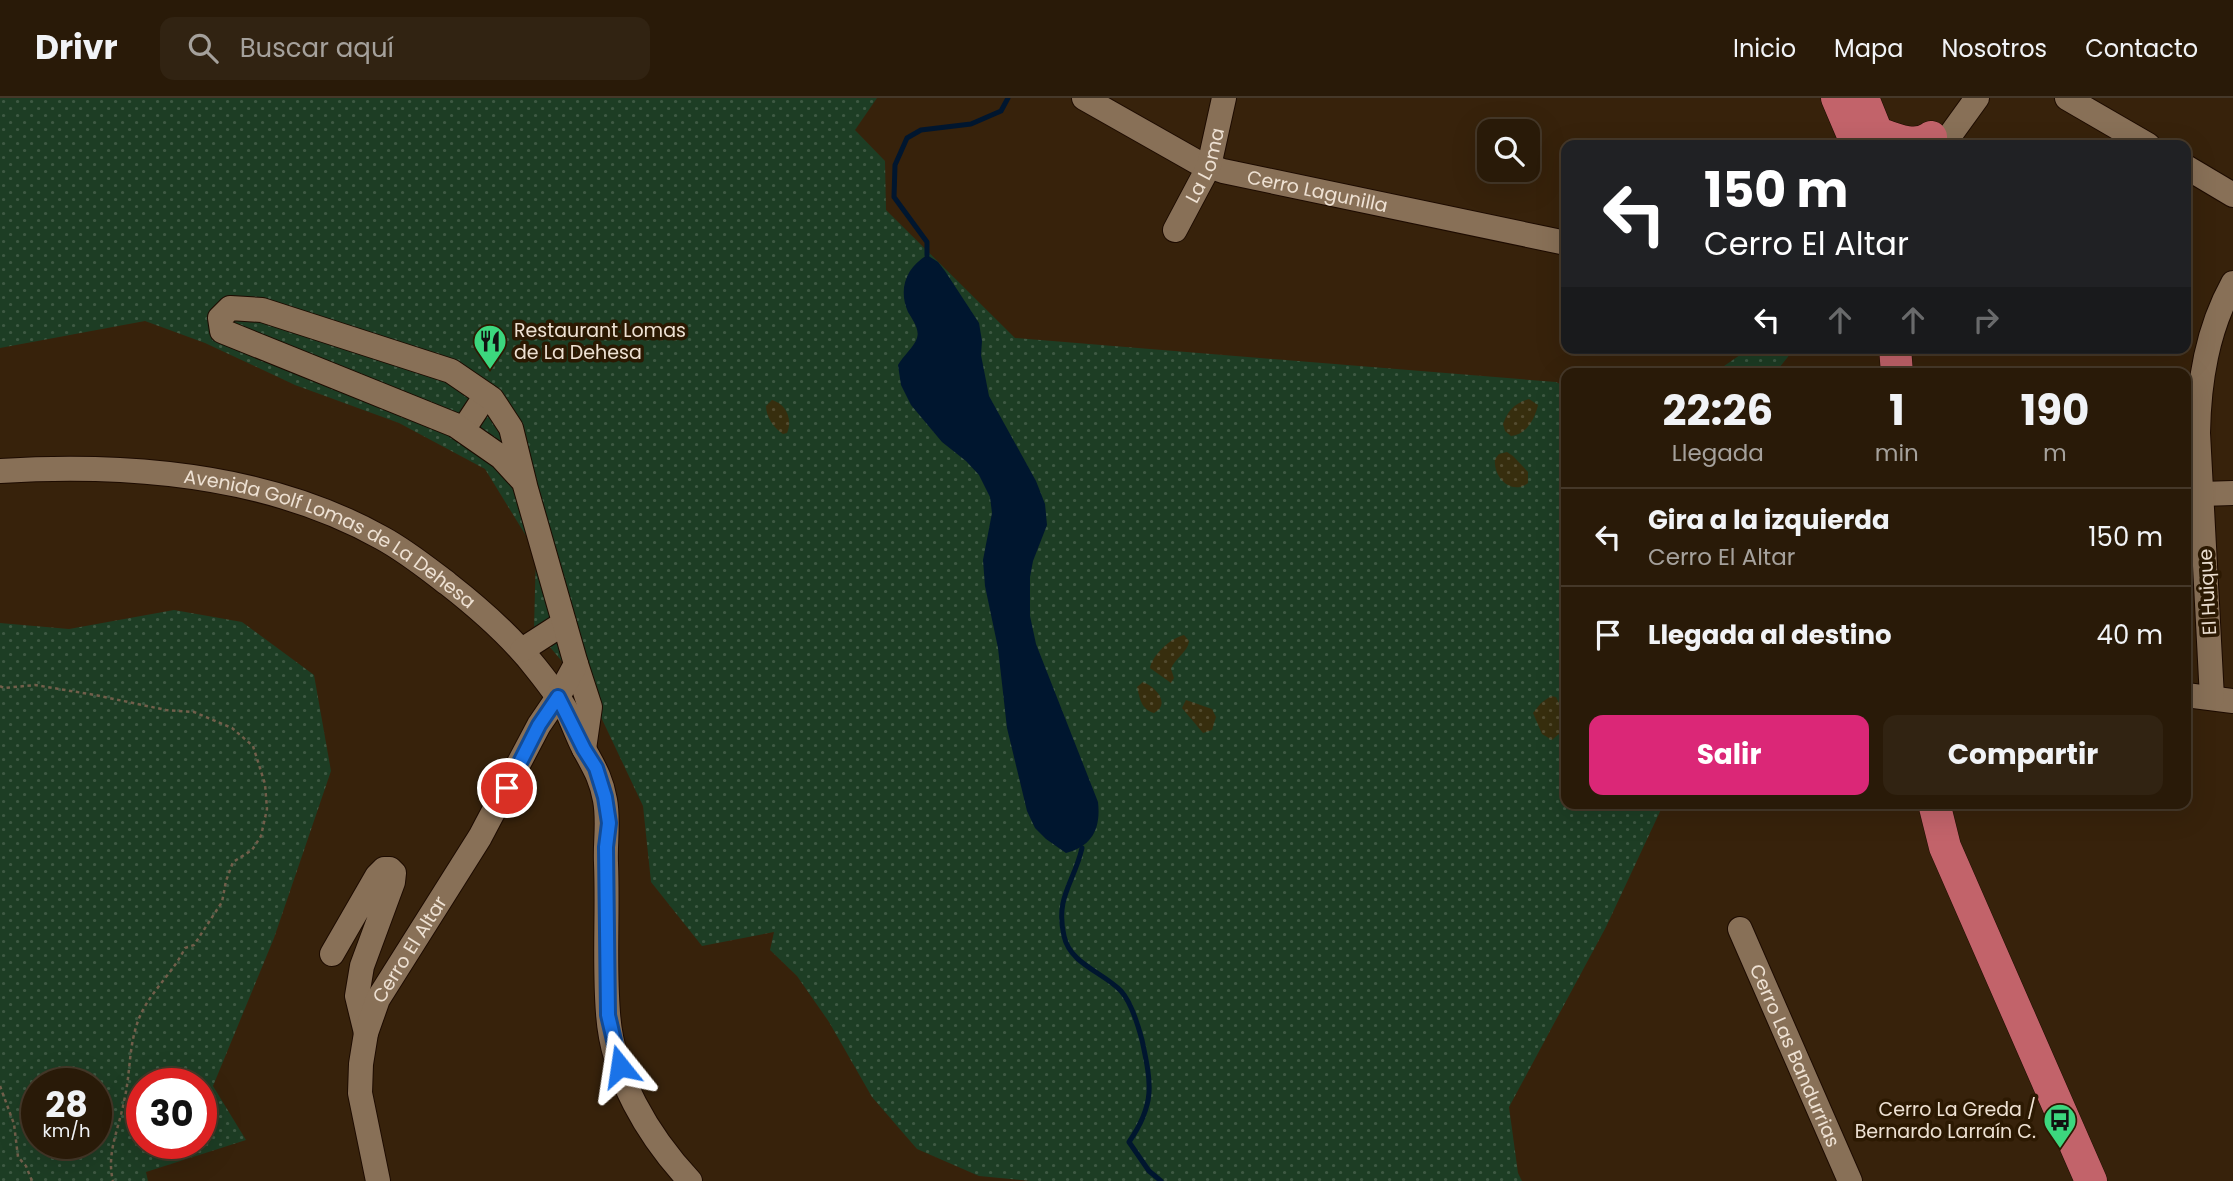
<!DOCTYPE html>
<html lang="es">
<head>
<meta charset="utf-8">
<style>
	:root { --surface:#291a08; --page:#312312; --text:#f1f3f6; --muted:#a5a19c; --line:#453829; --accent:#db2777 }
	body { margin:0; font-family:Poppins,sans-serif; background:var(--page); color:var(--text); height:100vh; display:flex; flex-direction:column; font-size:26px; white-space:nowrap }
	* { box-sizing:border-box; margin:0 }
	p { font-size:23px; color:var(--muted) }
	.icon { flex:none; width:38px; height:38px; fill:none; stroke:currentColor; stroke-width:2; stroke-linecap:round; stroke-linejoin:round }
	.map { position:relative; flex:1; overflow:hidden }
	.details { position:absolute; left:1561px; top:270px; width:630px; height:441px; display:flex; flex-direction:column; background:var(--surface); border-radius:14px; box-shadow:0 7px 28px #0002,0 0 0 2px var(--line) }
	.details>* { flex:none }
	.guide { position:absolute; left:1561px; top:42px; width:630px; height:214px; border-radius:14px; box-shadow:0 7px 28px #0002,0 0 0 2px var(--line); background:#202124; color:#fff; overflow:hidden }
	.controls { position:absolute; left:1477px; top:21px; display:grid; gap:14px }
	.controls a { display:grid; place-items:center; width:63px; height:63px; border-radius:14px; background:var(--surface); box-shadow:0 7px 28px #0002,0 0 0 2px var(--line); font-size:35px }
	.speed { position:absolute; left:21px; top:970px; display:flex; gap:14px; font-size:35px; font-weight:700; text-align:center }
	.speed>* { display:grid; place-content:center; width:91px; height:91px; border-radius:50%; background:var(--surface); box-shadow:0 7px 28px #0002,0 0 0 2px var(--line); line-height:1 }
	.speed small { font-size:18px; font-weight:400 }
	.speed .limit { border:10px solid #d22; background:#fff; color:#111 }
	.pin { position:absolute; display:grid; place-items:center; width:60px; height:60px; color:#fff; margin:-30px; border:4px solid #fff; border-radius:50%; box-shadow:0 2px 7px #0007 }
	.me { position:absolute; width:77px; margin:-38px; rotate:345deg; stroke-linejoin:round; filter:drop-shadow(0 0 5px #0008) }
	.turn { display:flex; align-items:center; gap:24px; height:147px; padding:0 28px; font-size:32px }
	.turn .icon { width:91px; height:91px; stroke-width:2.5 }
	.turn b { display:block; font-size:49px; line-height:60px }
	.lanes { display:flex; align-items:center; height:66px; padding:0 28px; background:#0003; justify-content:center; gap:35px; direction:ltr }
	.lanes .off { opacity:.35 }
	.eta { display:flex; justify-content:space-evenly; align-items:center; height:119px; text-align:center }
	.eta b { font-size:42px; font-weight:700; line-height:49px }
	.cta { display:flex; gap:14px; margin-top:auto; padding:14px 28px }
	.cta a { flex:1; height:80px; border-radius:14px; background:var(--accent); color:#fff; font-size:28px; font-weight:700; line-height:80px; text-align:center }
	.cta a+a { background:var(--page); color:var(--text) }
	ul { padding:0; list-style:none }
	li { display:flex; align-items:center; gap:21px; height:98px; padding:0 28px; border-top:2px solid var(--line) }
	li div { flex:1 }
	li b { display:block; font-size:26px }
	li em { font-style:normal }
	header { display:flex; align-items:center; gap:42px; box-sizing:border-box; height:98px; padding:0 35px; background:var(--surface); border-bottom:2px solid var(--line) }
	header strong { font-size:33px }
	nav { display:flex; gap:38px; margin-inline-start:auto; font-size:24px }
	.search { width:490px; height:63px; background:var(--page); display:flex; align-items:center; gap:18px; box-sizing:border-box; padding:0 24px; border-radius:14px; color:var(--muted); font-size:26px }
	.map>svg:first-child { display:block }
	.grass { fill:url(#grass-dots); fill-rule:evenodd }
	.sand { fill:url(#sand-dots) }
	.water { fill:#00162f }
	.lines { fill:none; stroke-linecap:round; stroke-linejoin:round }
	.stream { stroke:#00162f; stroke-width:5 }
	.minor-casing { stroke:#1d0b00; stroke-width:26 }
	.major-casing { stroke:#1d0b00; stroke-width:33 }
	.path { stroke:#725f4b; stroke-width:2.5; stroke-dasharray:3.5 3.5; stroke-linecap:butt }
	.minor { stroke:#887057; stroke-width:24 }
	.major { stroke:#c2636a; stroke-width:32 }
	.route-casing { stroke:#114b97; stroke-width:18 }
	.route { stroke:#1a73e8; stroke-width:12 }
	.labels { text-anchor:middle; stroke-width:7; stroke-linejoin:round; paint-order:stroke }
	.street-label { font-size:19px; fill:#eee1d3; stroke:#2c1902 }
	.poi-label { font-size:19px; fill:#eee1d3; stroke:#2c1902; text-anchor:start }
</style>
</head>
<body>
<header>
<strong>Drivr</strong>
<div class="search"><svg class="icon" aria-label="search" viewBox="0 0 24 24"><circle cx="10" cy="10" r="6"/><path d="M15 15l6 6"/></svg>Buscar aquí</div>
<nav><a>Inicio</a><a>Mapa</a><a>Nosotros</a><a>Contacto</a></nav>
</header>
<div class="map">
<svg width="2233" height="1083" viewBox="0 0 2233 1083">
	<defs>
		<pattern id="grass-dots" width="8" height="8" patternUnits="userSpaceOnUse" patternTransform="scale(1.75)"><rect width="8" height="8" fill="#1d3d24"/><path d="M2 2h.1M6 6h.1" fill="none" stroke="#3e5943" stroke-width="1.8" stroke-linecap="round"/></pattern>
		<pattern id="sand-dots" width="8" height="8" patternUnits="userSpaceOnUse" patternTransform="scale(1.75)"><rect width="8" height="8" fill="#372e0e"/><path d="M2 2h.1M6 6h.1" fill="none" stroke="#544c30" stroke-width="1.8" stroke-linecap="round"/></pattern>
	</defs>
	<rect width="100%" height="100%" fill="#37220b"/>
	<!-- grass -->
	<path class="grass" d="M 0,0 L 877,0 L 855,32 L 885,63 L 886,112 L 1015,240 L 1556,284 L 1566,289 L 1566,705 L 1664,705 L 1606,829 L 1509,1009 L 1518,1075 L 1522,1083 L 1031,1083 L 979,1078 L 917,1051 L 872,999 L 829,924 L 797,878 L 770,852 L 774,834 L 702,848 L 651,784 L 643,708 L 591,598 L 534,530 L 536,454 L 485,371 L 399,325 L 295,287 L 205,245 L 145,223 L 0,250 Z
		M 1750,250 L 1795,250 L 1775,275 L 1714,275 Z
		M 174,512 L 242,524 L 314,577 L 331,673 L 274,840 L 213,988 L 246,1042 L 146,1074 L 148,1083 L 0,1083 L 0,525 L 69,531 ZM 37,985 L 96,985 L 96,1045 L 37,1045 ZM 142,985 L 201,985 L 201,1045 L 142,1045 Z"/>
	<!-- sand -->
	<path class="sand" d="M 1529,301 L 1538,307 C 1535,321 1526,337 1511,338 L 1505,333 L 1503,326 C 1508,312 1515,305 1529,301 Z
		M 772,302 C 786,306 793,321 787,335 L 783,336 C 774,330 766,319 766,308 Z
		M 1507,354 L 1513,358 L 1528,374 L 1528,385 C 1511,398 1493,379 1495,361 L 1499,356 Z
		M 1184,537 L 1189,543 C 1188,554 1175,560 1171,571 L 1174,580 L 1171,585 L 1150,570 C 1152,557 1171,540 1184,537 Z
		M 1143,584 C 1156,589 1171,606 1154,615 C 1141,611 1140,601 1137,589 Z
		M 1551,598 L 1556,599 L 1561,609 L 1560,635 L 1552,642 L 1542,636 L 1533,615 L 1541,605 Z
		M 1186,602 L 1212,611 L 1216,619 L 1212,632 L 1203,635 L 1182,610 Z"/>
	<!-- water -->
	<path class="water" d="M 927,157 L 938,164 L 945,173 L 979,225 L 982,243 L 981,257 L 989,298 L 1036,383 L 1045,406 L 1047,427 L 1033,463 L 1030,479 L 1030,518 L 1036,546 L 1098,704 C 1101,731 1092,748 1066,755 L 1046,741 L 1035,730 L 1027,713 L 1007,630 L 998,550 L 985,488 L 983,462 L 992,415 L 990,399 L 979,377 L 966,363 L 942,344 L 911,307 L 901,287 L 898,267 C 903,258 914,249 917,240 C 920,231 912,221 908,214 C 898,191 906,170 927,157 Z"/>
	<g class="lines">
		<!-- stream -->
		<path class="stream" d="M 927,157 L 927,144 L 894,99 L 895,67 L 907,40 L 921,32 L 971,26 L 1001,13 L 1008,0
			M 1082,750 C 1074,785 1055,799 1064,838 C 1070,866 1103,874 1121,893 C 1131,904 1138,927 1142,942 C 1151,985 1156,1005 1129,1044 L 1149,1073 L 1161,1083"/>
		<defs>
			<g id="minor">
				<path id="s1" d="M 1084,0 L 1197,64 L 1223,73 L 1566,145"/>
				<path d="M 2067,0 L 2148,47"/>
				<path d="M 1943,47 L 1977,0"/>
				<path d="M 2186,69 L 2233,97"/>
				<path id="s2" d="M 1175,132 L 1209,68 L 1224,0"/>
				<path d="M 463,332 L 486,297"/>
				<path id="s3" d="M 0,373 C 128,365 268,376 382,440 C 406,453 427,470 448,486 C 480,511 511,538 536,570 C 548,585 560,600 569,617 C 574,628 578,639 583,649 C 593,668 601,679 605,702 C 609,723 605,743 606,765 C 608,815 604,865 608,915 C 612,978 648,1038 690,1083"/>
				<path d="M 2201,396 L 2233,395"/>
				<path d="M 522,552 L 564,525"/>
				<path d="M 576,566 L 590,609 L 584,651"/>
				<path d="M 2186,597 L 2233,603"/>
				<path d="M 2212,600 L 2198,335 C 2199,283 2207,232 2233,185"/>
				<path id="s4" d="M 1740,831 L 1850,1083"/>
				<path d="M 332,856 L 377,778 L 384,771 L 390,771 L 394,775 L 393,784 L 362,868 L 357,898 L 366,935"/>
				<path id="s5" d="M 378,1083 L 360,995 L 361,966 L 366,935 L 378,901 L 480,739 L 539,627 L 558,599 L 576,566 L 524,384 L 501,359 L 455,327 L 222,233 L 220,220 L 230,210 L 262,212 L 451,273 L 492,301 L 511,330 L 525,387"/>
			</g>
			<path id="major" d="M 1837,0 L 1857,47
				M 1863,0 L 1882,47
				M 1878,35 C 1894,41 1916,51 1931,39
				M 1895,250 L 1897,275
				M 1934,705 L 1945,749 L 2091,1083"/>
		</defs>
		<!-- minor casing -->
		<use href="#minor" class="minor-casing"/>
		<!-- major casing -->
		<use href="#major" class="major-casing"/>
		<!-- path -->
		<path class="path" d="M 0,588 L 4,590 L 35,587 L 95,597 L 166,612 L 194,614 L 232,630 L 253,648 L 265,686 L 267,711 L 261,738 L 252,752 L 233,764 L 226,783 L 222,804 L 194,847 L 185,850 C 173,875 151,893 140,918 C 128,946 131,975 124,1003 C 119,1031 106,1055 113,1083
			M 0,988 L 14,1026 L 18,1059 L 26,1068 L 32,1083"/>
		<!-- minor -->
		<use href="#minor" class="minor"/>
		<!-- major -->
		<use href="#major" class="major"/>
	</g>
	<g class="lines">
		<defs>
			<path id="route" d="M 507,690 L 539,627 L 558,599 L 584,651 L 596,670 L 605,699 L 609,725 L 606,749 L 608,917 L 620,968"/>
		</defs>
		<!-- route casing -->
		<use href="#route" class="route-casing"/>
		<!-- route -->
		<use href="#route" class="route"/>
	</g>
	<!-- icons -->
	<defs>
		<symbol id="restaurant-pin" viewBox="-11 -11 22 30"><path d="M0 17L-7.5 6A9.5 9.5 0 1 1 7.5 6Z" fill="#3cd77e" stroke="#2c1902"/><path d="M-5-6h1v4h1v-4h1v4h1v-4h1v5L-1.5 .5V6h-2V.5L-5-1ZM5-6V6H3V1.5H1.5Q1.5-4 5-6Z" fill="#111"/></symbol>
		<symbol id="bus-pin" viewBox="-11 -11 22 30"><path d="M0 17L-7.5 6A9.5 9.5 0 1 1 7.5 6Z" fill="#3cd77e" stroke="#2c1902"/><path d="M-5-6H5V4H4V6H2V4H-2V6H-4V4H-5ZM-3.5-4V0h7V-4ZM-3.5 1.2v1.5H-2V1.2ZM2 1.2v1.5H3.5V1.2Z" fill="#111"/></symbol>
	</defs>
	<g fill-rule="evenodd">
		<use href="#restaurant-pin" x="471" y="224" width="38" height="52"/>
		<use href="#bus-pin" x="2041" y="1003" width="38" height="52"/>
	</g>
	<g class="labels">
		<!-- street labels -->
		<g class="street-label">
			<text dy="7" stroke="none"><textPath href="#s2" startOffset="72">La Loma</textPath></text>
			<text dy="7" stroke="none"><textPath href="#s1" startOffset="254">Cerro Lagunilla</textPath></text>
			<text dy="7" stroke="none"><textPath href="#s3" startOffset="345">Avenida Golf Lomas de La Dehesa</textPath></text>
			<text transform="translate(2207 494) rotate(-93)" y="7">El Huique</text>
			<text dy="7" stroke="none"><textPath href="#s5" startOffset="245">Cerro El Altar</textPath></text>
			<text dy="7" stroke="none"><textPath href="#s4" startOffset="138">Cerro Las Bandurrias</textPath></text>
		</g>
		<!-- poi labels -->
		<g class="poi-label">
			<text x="514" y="239">Restaurant Lomas<tspan x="514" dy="22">de La Dehesa</tspan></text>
			<text x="2036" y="1018" text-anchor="end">Cerro La Greda /<tspan x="2036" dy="22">Bernardo Larraín C.</tspan></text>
		</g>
	</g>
</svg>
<div class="controls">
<a><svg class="icon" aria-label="search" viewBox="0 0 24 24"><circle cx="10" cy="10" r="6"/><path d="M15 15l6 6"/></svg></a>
</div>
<div class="speed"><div>28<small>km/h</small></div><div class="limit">30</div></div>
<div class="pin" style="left:507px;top:690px;background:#d93025"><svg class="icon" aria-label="arrive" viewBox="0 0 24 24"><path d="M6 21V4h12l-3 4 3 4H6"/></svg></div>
<svg class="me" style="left:620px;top:968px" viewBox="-20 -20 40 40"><path d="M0-17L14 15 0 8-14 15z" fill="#1a73e8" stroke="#fff" stroke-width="4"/></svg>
<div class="guide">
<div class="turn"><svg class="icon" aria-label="left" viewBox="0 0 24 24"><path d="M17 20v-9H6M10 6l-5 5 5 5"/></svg><div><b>150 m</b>Cerro El Altar</div></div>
<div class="lanes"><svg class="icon" aria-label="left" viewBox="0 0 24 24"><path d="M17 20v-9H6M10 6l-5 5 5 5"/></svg><svg class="icon off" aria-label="ahead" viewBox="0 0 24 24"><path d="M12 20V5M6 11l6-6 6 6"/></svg><svg class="icon off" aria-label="ahead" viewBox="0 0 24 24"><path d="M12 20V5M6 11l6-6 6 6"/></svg><svg class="icon off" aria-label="right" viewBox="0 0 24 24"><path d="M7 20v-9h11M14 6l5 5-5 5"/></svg></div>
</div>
<section class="details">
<div class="eta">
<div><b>22:26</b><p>Llegada</p></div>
<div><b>1</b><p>min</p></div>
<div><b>190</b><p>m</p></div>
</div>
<ul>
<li><svg class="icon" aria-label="left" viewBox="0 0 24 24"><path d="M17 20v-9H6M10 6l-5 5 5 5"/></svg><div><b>Gira a la izquierda</b><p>Cerro El Altar</p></div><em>150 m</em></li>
<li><svg class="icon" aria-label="arrive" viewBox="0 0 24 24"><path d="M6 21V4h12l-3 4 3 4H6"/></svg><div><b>Llegada al destino</b></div><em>40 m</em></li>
</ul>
<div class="cta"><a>Salir</a><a>Compartir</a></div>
</section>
</div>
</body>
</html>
